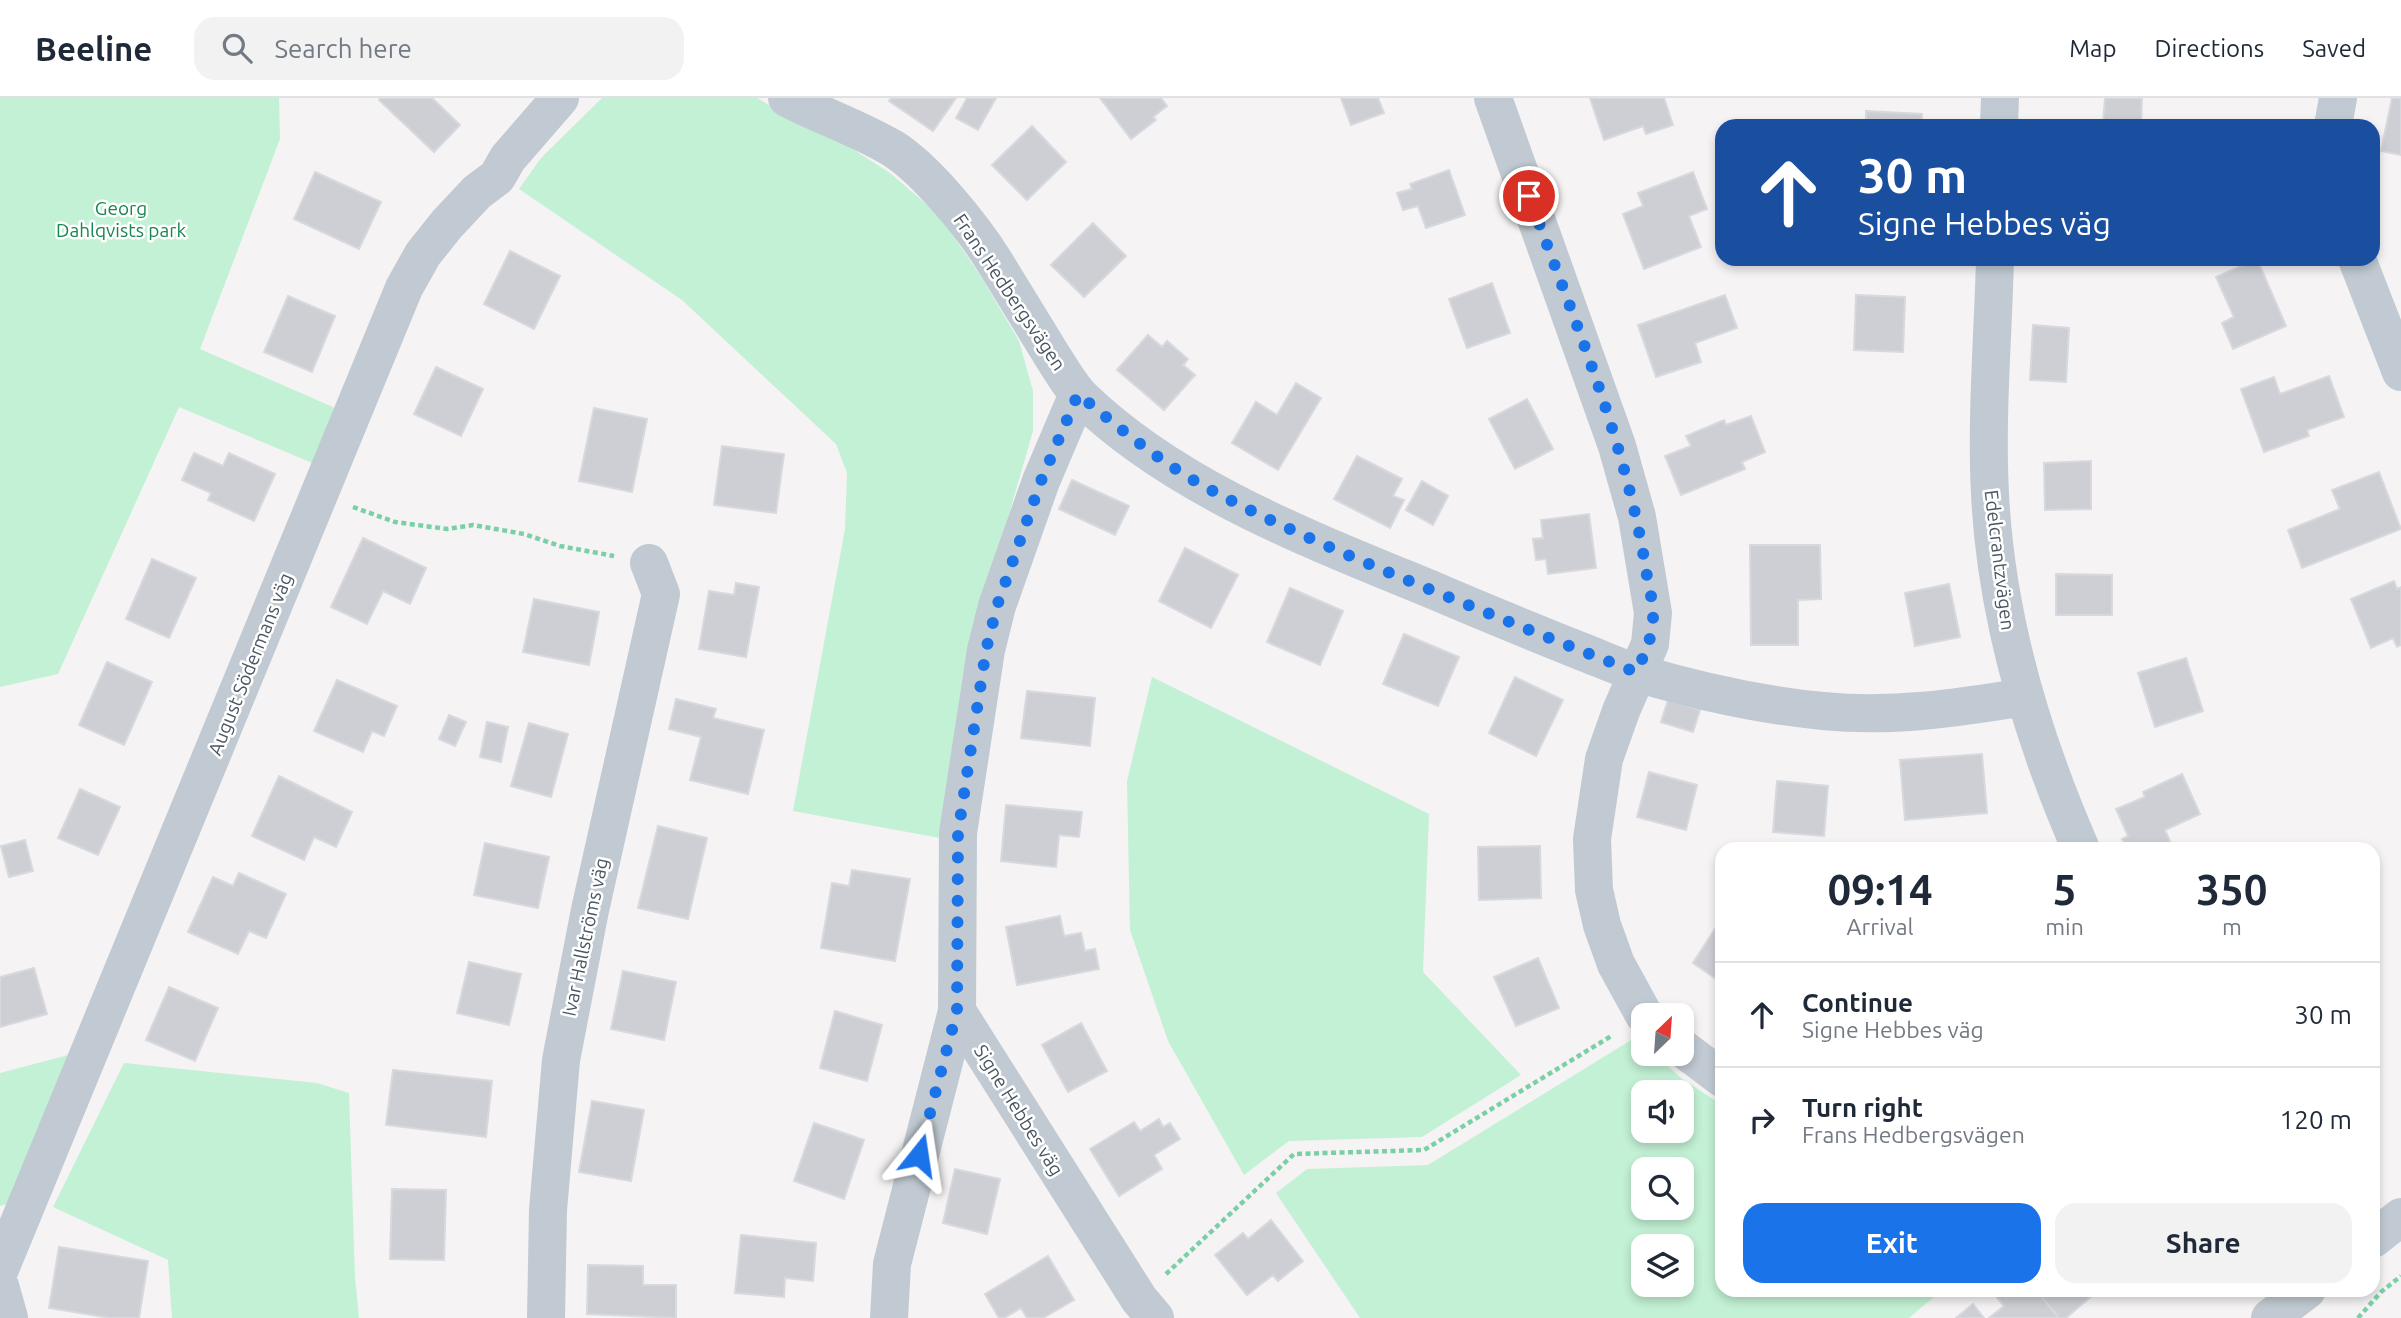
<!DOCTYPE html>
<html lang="en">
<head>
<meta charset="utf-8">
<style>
	:root { --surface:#fff; --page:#f2f2f3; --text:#1f2937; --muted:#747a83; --line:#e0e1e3; --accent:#1a73e8 }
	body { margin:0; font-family:Ubuntu,sans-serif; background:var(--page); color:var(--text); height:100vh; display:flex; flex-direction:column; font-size:26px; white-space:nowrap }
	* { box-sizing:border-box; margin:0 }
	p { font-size:23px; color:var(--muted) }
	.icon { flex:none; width:38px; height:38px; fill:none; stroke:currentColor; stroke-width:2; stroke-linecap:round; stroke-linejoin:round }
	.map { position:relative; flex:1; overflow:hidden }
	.drawer { position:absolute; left:1715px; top:744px; width:665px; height:455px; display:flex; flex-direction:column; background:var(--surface); border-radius:21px; box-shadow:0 4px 10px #0003 }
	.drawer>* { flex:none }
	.top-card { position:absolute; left:1715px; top:21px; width:665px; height:147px; border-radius:21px; box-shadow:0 4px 10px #0003; background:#1a4fa0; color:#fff; overflow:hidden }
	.needle { width:46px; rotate:25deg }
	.buttons { position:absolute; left:1631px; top:905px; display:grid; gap:14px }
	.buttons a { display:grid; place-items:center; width:63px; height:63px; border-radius:14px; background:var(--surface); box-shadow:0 4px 10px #0003; font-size:35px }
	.pin { position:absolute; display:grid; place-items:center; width:60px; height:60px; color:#fff; margin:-30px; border:4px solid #fff; border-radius:50%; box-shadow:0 2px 7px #0007 }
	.me { position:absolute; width:77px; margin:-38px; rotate:15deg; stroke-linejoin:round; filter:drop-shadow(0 0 5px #0008) }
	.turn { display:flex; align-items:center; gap:24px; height:147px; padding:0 28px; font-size:32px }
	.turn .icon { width:91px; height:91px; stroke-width:2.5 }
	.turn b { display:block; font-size:49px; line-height:60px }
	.eta { display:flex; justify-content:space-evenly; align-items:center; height:119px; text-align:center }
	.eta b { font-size:42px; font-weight:700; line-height:49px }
	.cta { display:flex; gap:14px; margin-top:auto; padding:14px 28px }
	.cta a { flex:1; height:80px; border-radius:21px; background:var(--accent); color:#fff; font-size:28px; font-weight:700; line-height:80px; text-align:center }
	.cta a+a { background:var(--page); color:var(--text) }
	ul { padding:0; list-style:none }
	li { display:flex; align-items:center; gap:21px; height:105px; padding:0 28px; border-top:2px solid var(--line) }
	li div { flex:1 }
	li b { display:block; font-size:26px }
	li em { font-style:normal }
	header { display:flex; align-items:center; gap:42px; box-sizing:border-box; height:98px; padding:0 35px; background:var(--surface); border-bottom:2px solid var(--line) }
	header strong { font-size:33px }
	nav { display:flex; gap:38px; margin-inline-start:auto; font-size:24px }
	.search { width:490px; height:63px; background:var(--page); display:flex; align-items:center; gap:18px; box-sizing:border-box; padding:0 24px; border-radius:21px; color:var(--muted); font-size:26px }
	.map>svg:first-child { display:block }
	.green { fill:#c3f1d5; fill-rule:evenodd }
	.building { fill:#cdcfd5; stroke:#d7d9de; stroke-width:2 }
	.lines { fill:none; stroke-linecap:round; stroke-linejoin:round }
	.path { stroke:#7ad0a6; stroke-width:4.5; stroke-dasharray:5 3.5; stroke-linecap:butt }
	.minor { stroke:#c1cad2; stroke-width:38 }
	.route { stroke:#1a73e8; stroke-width:12; stroke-dasharray:0 21.6 }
	.labels { text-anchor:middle; stroke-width:5; stroke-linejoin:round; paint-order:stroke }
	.park-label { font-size:19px; fill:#17864f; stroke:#fff }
	.street-label { font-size:19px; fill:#4a5661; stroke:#fff }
</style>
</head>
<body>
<header>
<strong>Beeline</strong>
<div class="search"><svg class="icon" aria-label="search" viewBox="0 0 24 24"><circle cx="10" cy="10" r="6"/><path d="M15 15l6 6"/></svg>Search here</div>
<nav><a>Map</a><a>Directions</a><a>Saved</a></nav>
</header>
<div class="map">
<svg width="2401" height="1220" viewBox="0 0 2401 1220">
	<rect width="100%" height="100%" fill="#f5f3f3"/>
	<!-- green -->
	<path class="green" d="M 0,0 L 279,0 L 280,41 L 200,251 L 342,313 L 317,367 L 179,309 L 58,576 L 0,589 Z
		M 602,0 L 757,0 L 800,25 L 848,48 L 890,75 L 939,117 L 980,177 L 1019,243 L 1033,293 L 1033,333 L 963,576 L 940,740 L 793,713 L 845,431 L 847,375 L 836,346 L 682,202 L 519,91 L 541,60 Z
		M 1152,579 L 1429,716 L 1423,874 L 1521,977 L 1422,1039 L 1289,1043 L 1244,1077 L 1168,943 L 1130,832 L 1127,683 Z
		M 1636,939 L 1643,945 L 1643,956 L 1654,956 L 1681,980 L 1722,1007 L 1722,1192 L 1942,1192 L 1909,1220 L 1360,1220 L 1276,1095 L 1307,1071 L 1428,1067 ZM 1682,994 L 1682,1032 L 1643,1032 L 1643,994 ZM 1682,1071 L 1682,1110 L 1643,1110 L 1643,1071 ZM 1682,1148 L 1682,1186 L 1643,1186 L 1643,1148 Z
		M 76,955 L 19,1102 L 0,1108 L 0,975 Z
		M 124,965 L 317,985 L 349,995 L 355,1179 L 359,1220 L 172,1220 L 168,1162 L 53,1109 Z"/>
	<!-- building -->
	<path class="building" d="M 380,0 L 432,0 L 460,27 L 434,54 L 379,2 Z
		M 891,0 L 956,0 L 933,33 L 889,3 Z
		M 967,0 L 996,0 L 978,32 L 956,20 Z
		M 1100,0 L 1161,0 L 1167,8 L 1153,19 L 1156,22 L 1131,41 Z
		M 1341,0 L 1378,0 L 1384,15 L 1351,27 Z
		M 1590,0 L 1664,0 L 1673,27 L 1646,36 L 1643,28 L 1604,42 Z
		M 2105,0 L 2142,0 L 2141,28 L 2103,26 Z
		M 2392,0 L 2401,0 L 2401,57 L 2381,53 Z
		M 1866,13 L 1922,16 L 1921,28 L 1866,28 Z
		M 2217,25 L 2270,25 L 2270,28 L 2217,28 Z
		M 1032,28 L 1066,64 L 1027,102 L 992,67 Z
		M 1449,72 L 1465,117 L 1426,130 L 1418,108 L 1403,112 L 1397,95 L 1412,91 L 1410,86 Z
		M 315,74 L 381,104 L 359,151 L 294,121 Z
		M 1693,74 L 1707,111 L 1689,118 L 1701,149 L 1644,171 L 1623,116 L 1643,108 L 1638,95 Z
		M 1093,125 L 1126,158 L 1084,199 L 1051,167 Z
		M 510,153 L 560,178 L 534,231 L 484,206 Z
		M 2257,161 L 2286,228 L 2233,251 L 2222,225 L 2234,219 L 2216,179 Z
		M 1492,185 L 1510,235 L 1467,250 L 1449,201 Z
		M 1725,197 L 1737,230 L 1695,245 L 1701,264 L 1656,279 L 1638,227 Z
		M 1856,197 L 1905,199 L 1903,254 L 1854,252 Z
		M 288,198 L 335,218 L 312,274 L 264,254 Z
		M 2033,227 L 2069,230 L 2066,284 L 2030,282 Z
		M 1148,237 L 1162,249 L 1167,243 L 1188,261 L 1183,267 L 1195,277 L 1164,312 L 1117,272 Z
		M 436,269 L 483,291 L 461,338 L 414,316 Z
		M 2329,278 L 2344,319 L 2307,332 L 2309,338 L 2264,354 L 2241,291 L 2274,279 L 2280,296 Z
		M 1296,285 L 1321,300 L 1278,372 L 1232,345 L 1256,304 L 1277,317 Z
		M 1527,301 L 1553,351 L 1515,371 L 1489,321 Z
		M 594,310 L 647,321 L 632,394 L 579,383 Z
		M 1751,318 L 1765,354 L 1742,364 L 1745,371 L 1681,397 L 1665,358 L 1691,348 L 1686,338 L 1724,322 L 1726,327 Z
		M 722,348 L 784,356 L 776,415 L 714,407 Z
		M 194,355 L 223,368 L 229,355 L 275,376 L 254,423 L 208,402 L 211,395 L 182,382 Z
		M 1357,358 L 1402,381 L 1393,398 L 1404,402 L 1390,430 L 1334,401 Z
		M 2091,363 L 2091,411 L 2045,412 L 2044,365 Z
		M 2379,374 L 2401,431 L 2302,470 L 2288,432 L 2340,411 L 2332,392 Z
		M 1072,382 L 1129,408 L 1115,437 L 1059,411 Z
		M 1422,383 L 1448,398 L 1433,427 L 1406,412 Z
		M 1589,416 L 1596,470 L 1548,476 L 1546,461 L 1536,462 L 1533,441 L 1543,440 L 1541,422 Z
		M 363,440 L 426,470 L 410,506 L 383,493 L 367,526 L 331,509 Z
		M 1750,447 L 1820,447 L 1821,501 L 1798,502 L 1798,547 L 1751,547 Z
		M 1185,450 L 1238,477 L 1211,530 L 1159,503 Z
		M 152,461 L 196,480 L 169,540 L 126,521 Z
		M 2056,476 L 2112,477 L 2112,517 L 2056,517 Z
		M 2394,483 L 2397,491 L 2401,489 L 2401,547 L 2397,549 L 2393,540 L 2371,550 L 2351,501 Z
		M 736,485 L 759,489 L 746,559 L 699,551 L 709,493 L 734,497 Z
		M 1949,486 L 1960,539 L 1915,548 L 1905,495 Z
		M 1290,490 L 1343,513 L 1320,567 L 1267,544 Z
		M 534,501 L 599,514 L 589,567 L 523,554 Z
		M 1404,536 L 1459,559 L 1438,608 L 1383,586 Z
		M 2186,560 L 2203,613 L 2155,629 L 2138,575 Z
		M 107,564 L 152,584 L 124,647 L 79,627 Z
		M 1515,579 L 1563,602 L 1536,658 L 1489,635 Z
		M 337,582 L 397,608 L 384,638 L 372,633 L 363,654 L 314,633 Z
		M 1027,593 L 1095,600 L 1090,648 L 1021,640 Z
		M 676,601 L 716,611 L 713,620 L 764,632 L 748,696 L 690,682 L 701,639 L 669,631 Z
		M 1668,602 L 1700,612 L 1693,634 L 1661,624 Z
		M 449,617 L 466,624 L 455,648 L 439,641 Z
		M 487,624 L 508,629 L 501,664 L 480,659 Z
		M 529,625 L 568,636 L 551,699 L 511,688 Z
		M 1982,656 L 1987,715 L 1905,722 L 1900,662 Z
		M 1649,674 L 1697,687 L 1686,732 L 1637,719 Z
		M 2182,676 L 2200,716 L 2165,732 L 2173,750 L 2127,751 L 2122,741 L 2128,738 L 2116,711 L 2145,699 L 2143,694 Z
		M 279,678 L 352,714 L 336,749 L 314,739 L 304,762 L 252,738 Z
		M 1777,683 L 1828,688 L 1824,738 L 1773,734 Z
		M 80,691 L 120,709 L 98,757 L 58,740 Z
		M 1006,707 L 1082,714 L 1079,739 L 1059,737 L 1056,769 L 1001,763 Z
		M 658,728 L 707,740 L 688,821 L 638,810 Z
		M 25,742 L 33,773 L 9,779 L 1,748 Z
		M 485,745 L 549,759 L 538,810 L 474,797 Z
		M 1540,748 L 1541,800 L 1479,802 L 1478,749 Z
		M 852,772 L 910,781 L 895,863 L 821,850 L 832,785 L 849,788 Z
		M 239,775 L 286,796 L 266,840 L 249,833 L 238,856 L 188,834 L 213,779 L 233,788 Z
		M 1060,818 L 1064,838 L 1081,835 L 1085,853 L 1095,851 L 1099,871 L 1017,887 L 1006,829 Z
		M 1722,820 L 1722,885 L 1693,865 Z
		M 1538,860 L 1559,910 L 1516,928 L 1494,879 Z
		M 469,864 L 521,876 L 509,927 L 457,915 Z
		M 34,870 L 47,916 L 0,929 L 0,879 Z
		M 623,873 L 676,884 L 664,942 L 611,931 Z
		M 169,889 L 218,910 L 195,963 L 146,942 Z
		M 835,913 L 882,927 L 867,983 L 820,970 Z
		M 1081,925 L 1107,973 L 1068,994 L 1042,947 Z
		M 393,972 L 492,983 L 486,1039 L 386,1027 Z
		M 592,1003 L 644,1012 L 631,1083 L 579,1074 Z
		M 1159,1021 L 1163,1029 L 1170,1025 L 1180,1041 L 1154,1057 L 1162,1071 L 1119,1098 L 1090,1051 L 1134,1024 L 1140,1033 Z
		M 814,1025 L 864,1042 L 844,1101 L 794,1083 Z
		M 955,1071 L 1000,1081 L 987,1136 L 943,1125 Z
		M 392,1091 L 446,1092 L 444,1162 L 390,1161 Z
		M 1271,1122 L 1303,1163 L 1278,1183 L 1273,1177 L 1247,1197 L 1215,1157 L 1243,1135 L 1248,1141 Z
		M 741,1137 L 816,1145 L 813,1183 L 785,1180 L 784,1199 L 735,1195 Z
		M 59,1149 L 148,1163 L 139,1220 L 110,1220 L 49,1210 Z
		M 1048,1158 L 1074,1202 L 1043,1220 L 1027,1220 L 1021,1210 L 1004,1220 L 999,1220 L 985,1196 Z
		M 588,1167 L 643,1168 L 643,1187 L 676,1187 L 676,1220 L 587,1216 Z
		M 1991,1192 L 2036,1192 L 2059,1220 L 1989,1220 L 2004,1208 Z
		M 2036,1192 L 2091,1192 L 2094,1196 L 2066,1220 L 2059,1220 Z
		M 1973,1206 L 1984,1220 L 1956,1220 Z"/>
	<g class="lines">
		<!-- path -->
		<path class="path" d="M 353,409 L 395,424 L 447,431 L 473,427 L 524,436 L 560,448 L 614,458
			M 1166,1176 L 1294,1056 L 1424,1052 L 1613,937
			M 2358,1220 L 2381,1194 L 2401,1178"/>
		<!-- minor -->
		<path class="minor" d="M 787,0 C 822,18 858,30 892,50 C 926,71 973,129 994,163 C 1013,194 1032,225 1051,256 C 1060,270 1069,286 1080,298 C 1175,391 1314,443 1435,493 C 1484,514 1533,534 1583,554 C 1601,561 1619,569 1637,575 C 1697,593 1761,607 1823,613 C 1891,620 1957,610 2025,599
			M 1493,0 L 1617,348 L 1637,419 L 1653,515 L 1650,546 L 1621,613 L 1604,661 L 1592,741 L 1594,792 L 1602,827 L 1616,866 L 1644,917
			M 1999,28 L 2000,0
			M 2333,28 L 2338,0
			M 1995,161 C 1993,239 1986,318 1990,396 C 1996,518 2032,639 2081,751
			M 2357,161 L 2401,274
			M 1078,296 L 1041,383 L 1016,454 L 997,508 L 986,552 L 958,735 L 957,913 L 1139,1201 L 1155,1220
			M 1682,950 L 1722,980
			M 2373,1141 L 2401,1119
			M 0,1171 L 404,190 L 423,156 L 447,126 L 477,94 L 497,79 L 508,60 L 560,0
			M 0,1188 L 9,1220
			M 546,1220 L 548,1112 L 561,962 L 590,812 L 661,496 L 649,465
			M 889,1220 L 892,1166 L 957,913
			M 2270,1220 L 2307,1192"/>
	</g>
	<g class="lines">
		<!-- route -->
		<path class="route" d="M 919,1057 L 957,913 L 958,735 L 986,552 L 997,508 L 1016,454 L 1041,383 L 1078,296 C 1117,328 1157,362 1202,387 C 1273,426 1349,458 1424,489 C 1495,518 1565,547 1636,574 C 1646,554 1654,536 1653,513 C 1652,498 1647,481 1645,466 C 1624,339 1573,219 1529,98"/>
	</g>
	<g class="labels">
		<!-- park labels -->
		<g class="park-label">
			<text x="121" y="117">Georg<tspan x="121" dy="22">Dahlqvists park</tspan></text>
		</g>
		<!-- street labels -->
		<g class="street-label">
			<text transform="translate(1010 194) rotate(56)" y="7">Frans Hedbergsvägen</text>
			<text transform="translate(2000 462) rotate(83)" y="7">Edelcrantzvägen</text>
			<text transform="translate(250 566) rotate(-68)" y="7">August Södermans väg</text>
			<text transform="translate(585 839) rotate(-78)" y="7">Ivar Hallströms väg</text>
			<text transform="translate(1019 1012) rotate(58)" y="7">Signe Hebbes väg</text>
		</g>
	</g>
</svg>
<div class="buttons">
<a><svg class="needle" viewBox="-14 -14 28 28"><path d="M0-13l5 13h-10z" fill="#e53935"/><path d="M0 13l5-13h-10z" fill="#747a83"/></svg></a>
<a><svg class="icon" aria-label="sound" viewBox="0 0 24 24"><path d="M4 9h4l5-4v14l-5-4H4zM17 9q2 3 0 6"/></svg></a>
<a><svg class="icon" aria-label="search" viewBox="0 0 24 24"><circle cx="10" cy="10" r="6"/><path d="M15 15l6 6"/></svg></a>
<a><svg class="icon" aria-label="layers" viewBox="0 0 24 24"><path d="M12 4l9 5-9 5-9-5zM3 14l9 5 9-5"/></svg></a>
</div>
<div class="pin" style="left:1529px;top:98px;background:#d93025"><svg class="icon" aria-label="arrive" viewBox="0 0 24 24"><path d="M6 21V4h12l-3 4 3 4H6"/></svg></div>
<svg class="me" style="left:919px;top:1057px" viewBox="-20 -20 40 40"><path d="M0-17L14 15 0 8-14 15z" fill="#1a73e8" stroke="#fff" stroke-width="4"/></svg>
<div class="top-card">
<div class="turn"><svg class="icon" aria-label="ahead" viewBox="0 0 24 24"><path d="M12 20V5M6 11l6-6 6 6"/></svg><div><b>30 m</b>Signe Hebbes väg</div></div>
</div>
<section class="drawer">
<div class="eta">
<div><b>09:14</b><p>Arrival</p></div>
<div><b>5</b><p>min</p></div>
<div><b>350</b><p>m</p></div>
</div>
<ul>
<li><svg class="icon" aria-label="ahead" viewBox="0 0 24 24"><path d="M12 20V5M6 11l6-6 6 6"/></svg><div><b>Continue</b><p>Signe Hebbes väg</p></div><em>30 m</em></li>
<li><svg class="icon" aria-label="right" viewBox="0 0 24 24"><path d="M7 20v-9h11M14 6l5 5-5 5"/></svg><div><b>Turn right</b><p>Frans Hedbergsvägen</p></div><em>120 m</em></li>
</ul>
<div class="cta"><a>Exit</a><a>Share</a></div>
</section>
</div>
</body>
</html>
